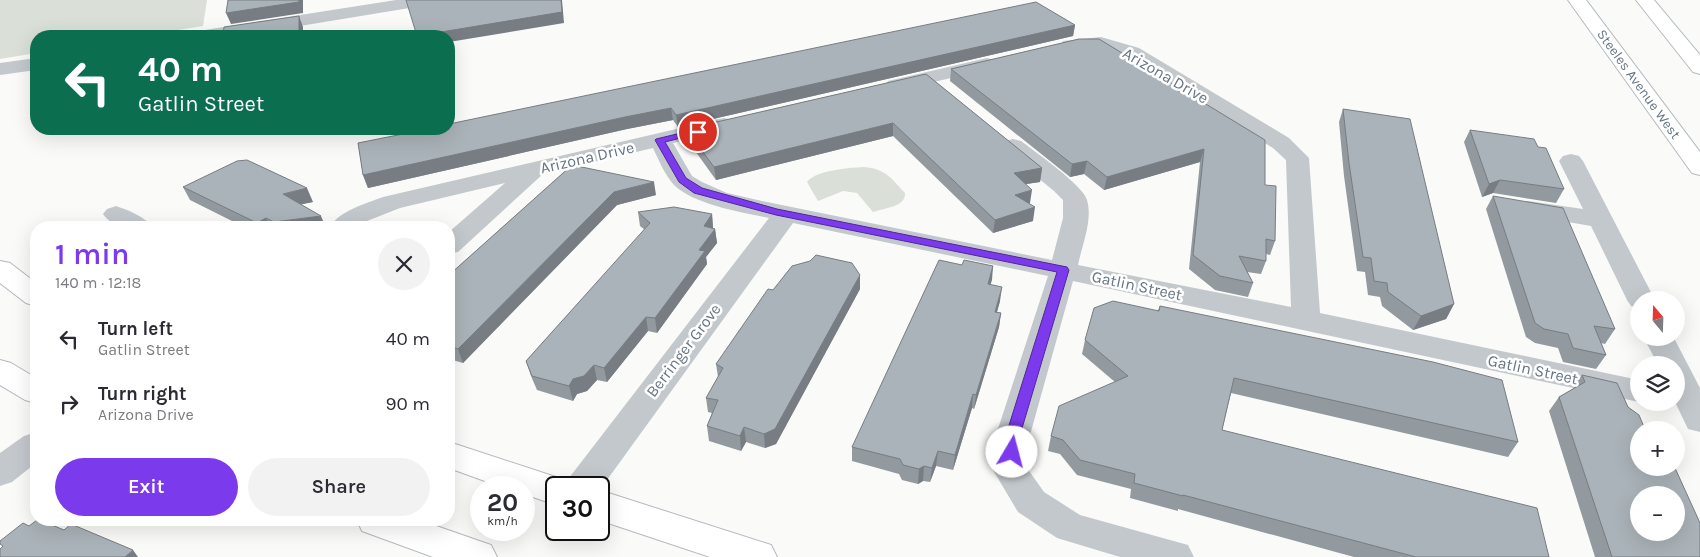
<!DOCTYPE html>
<html lang="en">
<head>
<meta charset="utf-8">
<style>
	:root { --surface:#fff; --page:#f2f2f3; --text:#2b2b33; --muted:#7c7c81; --accent:#7c3aed }
	body { margin:0; font-family:Karla,sans-serif; background:var(--page); color:var(--text); height:100vh; display:flex; flex-direction:column; font-size:19px; white-space:nowrap }
	* { box-sizing:border-box; margin:0 }
	p { font-size:16px; color:var(--muted) }
	.icon { flex:none; width:28px; height:28px; fill:none; stroke:currentColor; stroke-width:2; stroke-linecap:round; stroke-linejoin:round }
	.map { position:relative; flex:1; overflow:hidden }
	.side { position:absolute; left:30px; top:221px; width:425px; height:305px; display:flex; flex-direction:column; background:var(--surface); border-radius:20px; box-shadow:0 5px 20px #0002 }
	.side>* { flex:none }
	.banner { position:absolute; left:30px; top:30px; width:425px; height:105px; border-radius:20px; box-shadow:0 5px 20px #0002; background:#0b6e4f; color:#fff; overflow:hidden }
	.needle { width:32px; rotate:341deg }
	.controls { position:absolute; left:1630px; top:291px; display:grid; gap:10px }
	.controls a { display:grid; place-items:center; width:55px; height:55px; border-radius:50%; background:var(--surface); box-shadow:0 5px 20px #0002; font-size:25px }
	.speed { position:absolute; left:470px; top:476px; display:flex; gap:10px; font-size:25px; font-weight:700; text-align:center }
	.speed>* { display:grid; place-content:center; width:65px; height:65px; border-radius:50%; background:var(--surface); box-shadow:0 5px 20px #0002; line-height:1 }
	.speed small { font-size:12px; font-weight:400 }
	.speed .limit { border:2px solid #111; border-radius:8px; background:#fff; color:#111 }
	.pin { position:absolute; display:grid; place-items:center; width:42px; height:42px; color:#fff; margin:-21px; border:2px solid #fff; border-radius:50%; box-shadow:0 1px 5px #0007 }
	.me { position:absolute; width:55px; margin:-28px; rotate:8deg; stroke-linejoin:round; filter:drop-shadow(0 0 4px #0008) }
	.turn { display:flex; align-items:center; gap:18px; height:105px; padding:0 25px; font-size:22px }
	.turn .icon { width:65px; height:65px; stroke-width:2.5 }
	.turn b { display:block; font-size:35px; line-height:42px }
	.round { display:grid; place-items:center; flex:none; width:52px; height:52px; border-radius:26px; background:var(--page) }
	.overview { display:flex; align-items:center; justify-content:space-between; height:85px; padding:0 25px }
	h1 { font-size:30px; font-weight:600; line-height:38px; color:var(--accent) }
	.cta { display:flex; gap:10px; margin-top:auto; padding:10px 25px }
	.cta a { flex:1; height:58px; border-radius:30px; background:var(--accent); color:#fff; font-size:20px; font-weight:600; line-height:58px; text-align:center }
	.cta a+a { background:var(--page); color:var(--text) }
	ul { padding:0; list-style:none }
	li { display:flex; align-items:center; gap:15px; height:65px; padding:0 25px }
	li div { flex:1 }
	li b { display:block; font-size:19px }
	li em { font-style:normal }
	.map>svg:first-child { display:block }
	.green { fill:#dadfd7 }
	.lines { fill:none; stroke-linecap:round; stroke-linejoin:round }
	.secondary-casing { stroke:#b3babf; stroke-width:2 }
	.street { fill:#c3c8cc; fill-rule:evenodd }
	.secondary { fill:#fff; fill-rule:evenodd }
	.wall { fill:#929a9f }
	.shaded-wall { fill:#777d82 }
	.building { fill:#aab3b9; stroke:#777d82; fill-rule:evenodd }
	.route { fill:#7c3aed; stroke:#51269a }
	.labels { text-anchor:middle; stroke-width:5; stroke-linejoin:round; paint-order:stroke }
	.far-street-label { font-size:14px; fill:#657683; stroke:#fff }
	.street-label { font-size:16px; fill:#657683; stroke:#fff }
</style>
</head>
<body>
<div class="map">
<svg width="1700" height="557" viewBox="0 0 1700 557">
	<rect width="100%" height="100%" fill="#fafaf8"/>
	<!-- green -->
	<path class="green" d="M 0,0 L 207,0 L 203,26 L 140,36 L 36,36 L 36,53 L 0,59 Z
		M 864,167 C 886,169 891,178 905,193 C 906,207 884,208 873,212 L 857,193 L 843,191 L 818,201 L 807,182 C 816,170 848,168 864,167 Z"/>
	<g class="lines">
		<defs>
			<path id="secondary" d="M 1568,0 L 1586,0 L 1700,152 L 1700,175 L 1692,173 Z
				M 1636,0 L 1654,0 L 1700,55 L 1700,74 L 1693,72 Z
				M 0,261 L 10,263 L 36,283 L 36,306 L 26,303 L 0,283 Z
				M 0,360 L 11,363 L 36,378 L 36,403 L 25,400 L 0,385 Z
				M 449,442 L 568,481 L 572,488 L 556,488 L 556,505 L 524,494 L 524,488 L 504,488 L 449,468 Z
				M 599,490 L 771,545 L 777,557 L 710,557 L 599,520 Z
				M 357,520 L 419,520 L 491,545 L 497,557 L 433,557 L 362,531 Z"/>
		</defs>
		<!-- secondary casing -->
		<use href="#secondary" class="secondary-casing"/>
		<!-- street -->
		<path class="street" d="M 396,0 L 437,0 L 434,4 L 428,5 L 238,36 L 196,36 L 198,32 L 205,30 Z
			M 1101,37 L 1139,48 L 1289,138 L 1309,158 L 1320,313 L 1639,380 L 1639,402 L 1073,281 L 1030,435 L 1027,468 L 1044,492 L 1080,515 L 1188,545 L 1194,557 L 1120,557 L 1057,538 L 1018,512 L 993,470 L 996,435 L 1048,276 L 793,223 L 599,491 L 599,488 L 564,488 L 569,478 L 769,218 C 741,212 695,205 674,185 C 665,175 659,161 653,148 L 543,174 L 458,252 L 449,254 L 449,232 L 505,183 L 400,208 L 367,221 L 358,228 L 329,228 C 340,210 365,204 383,197 L 724,118 L 732,120 L 735,125 L 732,130 L 673,143 L 692,176 L 702,182 L 727,193 L 762,201 L 1052,260 L 1063,218 L 1063,200 L 1054,191 L 1005,151 L 1002,146 L 1005,141 L 1013,139 L 1021,141 C 1035,152 1083,185 1087,200 C 1093,220 1082,245 1078,265 L 1291,307 L 1286,160 L 1273,148 L 1125,56 L 1100,49 L 1070,51 L 1063,49 L 1061,45 L 1063,41 Z
			M 36,58 L 36,70 L 0,75 L 0,63 Z
			M 987,58 L 994,60 L 997,64 L 994,68 L 895,91 L 888,89 L 885,85 L 888,81 Z
			M 1571,154 L 1579,156 L 1583,161 L 1655,300 L 1639,300 L 1639,309 L 1631,306 L 1627,300 L 1591,226 L 1528,215 L 1519,213 L 1516,208 L 1519,203 L 1528,201 L 1583,209 L 1559,161 L 1563,156 Z
			M 116,206 C 128,210 146,217 153,228 C 135,228 115,231 103,214 L 107,209 Z
			M 1644,338 L 1674,338 L 1700,388 L 1700,432 L 1688,429 L 1675,402 L 1676,365 L 1658,365 Z
			M 36,432 L 36,463 L 12,482 L 0,486 L 0,453 L 24,436 Z"/>
		<!-- secondary -->
		<use href="#secondary" class="secondary"/>
	</g>
	<!-- wall -->
	<path class="wall" d="M 1075,25 L 1073,36 L 678,127 L 673,120 L 627,129 L 368,188 L 363,175 L 358,143 Z
		M 1079,39 L 1265,185 L 1275,241 L 1270,255 L 1266,254 L 1266,261 L 1261,274 L 1247,272 L 1253,283 L 1248,297 L 1215,290 L 1189,269 L 1200,162 L 1104,190 L 1084,174 L 1070,177 L 950,81 L 951,69 Z
		M 926,74 L 1042,168 L 1040,182 L 1026,184 L 1030,203 L 1029,204 L 1033,221 L 993,233 L 893,136 L 716,180 L 688,141 L 686,129 Z
		M 1343,109 L 1454,304 L 1446,319 L 1413,330 L 1382,306 L 1380,297 L 1368,295 L 1365,272 L 1357,271 L 1344,176 L 1339,122 Z
		M 1470,130 L 1538,147 L 1564,189 L 1556,203 L 1493,193 L 1482,197 L 1464,142 Z
		M 572,165 L 656,195 L 617,205 L 463,363 L 449,359 L 449,275 Z
		M 183,187 L 313,202 L 301,204 L 326,228 L 246,228 L 190,200 Z
		M 1493,196 L 1615,329 L 1605,344 L 1601,343 L 1606,355 L 1596,369 L 1563,362 L 1558,348 L 1535,343 L 1526,337 L 1486,209 Z
		M 638,212 L 712,214 L 713,228 L 715,229 L 717,243 L 706,257 L 707,264 L 657,333 L 648,331 L 607,382 L 597,380 L 587,391 L 577,394 L 573,401 L 537,390 L 531,376 L 526,361 L 645,230 L 640,226 Z
		M 993,266 L 990,284 L 1000,301 L 997,312 L 1001,313 L 999,327 L 974,409 L 972,408 L 953,470 L 936,466 L 930,482 L 923,481 L 918,484 L 902,480 L 899,474 L 852,461 L 852,447 Z
		M 860,289 L 776,444 L 765,448 L 746,442 L 741,451 L 709,441 L 707,426 L 712,413 L 708,412 L 706,398 L 718,377 L 716,364 L 773,290 Z
		M 1160,306 L 1518,442 L 1508,457 L 1231,393 L 1222,430 L 1549,557 L 1354,557 L 1178,509 L 1178,511 L 1130,498 L 1131,489 L 1077,475 L 1060,454 L 1048,451 L 1051,436 L 1115,382 L 1082,354 L 1085,340 L 1158,310 Z
		M 1582,375 L 1628,407 L 1644,427 L 1700,557 L 1595,557 L 1549,411 L 1559,397 L 1573,389 Z"/>
	<!-- shaded-wall -->
	<path class="shaded-wall" d="M 299,0 L 303,0 L 303,13 L 231,24 L 226,13 Z
		M 561,0 L 562,0 L 564,23 L 449,42 L 449,36 L 417,36 Z
		M 299,16 L 303,27 L 303,36 L 299,36 Z
		M 1075,25 L 1073,36 L 678,127 L 676,115 Z
		M 671,108 L 673,120 L 627,129 L 368,188 L 363,175 L 625,117 Z
		M 893,123 L 893,136 L 716,180 L 714,167 Z
		M 1204,149 L 1200,162 L 1104,190 L 1107,177 Z
		M 1087,161 L 1084,174 L 1070,177 L 1072,164 Z
		M 1042,168 L 1040,182 L 1012,186 L 1014,173 Z
		M 1500,180 L 1493,193 L 1482,197 L 1489,184 Z
		M 654,182 L 656,195 L 617,205 L 463,363 L 458,349 L 614,192 Z
		M 307,188 L 313,202 L 289,207 L 283,194 Z
		M 1032,190 L 1030,203 L 1013,209 L 1015,195 Z
		M 1035,207 L 1033,221 L 993,233 L 995,220 Z
		M 712,214 L 713,228 L 706,240 L 704,226 Z
		M 321,216 L 326,228 L 276,228 L 274,222 Z
		M 266,218 L 270,228 L 259,228 L 257,223 Z
		M 715,229 L 717,243 L 706,257 L 707,264 L 657,333 L 655,318 L 699,250 Z
		M 993,266 L 992,280 L 986,298 L 988,284 Z
		M 860,275 L 860,289 L 776,444 L 765,448 L 764,434 Z
		M 1002,287 L 1000,301 L 993,326 L 995,312 Z
		M 1454,304 L 1446,319 L 1413,330 L 1421,316 Z
		M 1001,313 L 999,327 L 974,409 L 976,395 Z
		M 646,317 L 648,331 L 607,382 L 604,368 Z
		M 594,365 L 597,380 L 587,391 L 577,394 L 573,401 L 569,386 L 573,379 Z
		M 973,394 L 972,408 L 953,470 L 955,455 Z
		M 744,427 L 746,442 L 741,451 L 740,436 Z
		M 938,451 L 936,466 L 930,482 L 932,468 Z
		M 924,466 L 923,481 L 918,484 L 919,469 Z
		M 133,550 L 138,557 L 125,557 Z"/>
	<!-- building -->
	<path class="building" d="M 228,0 L 299,0 L 299,2 L 226,13 Z
		M 406,0 L 561,0 L 562,12 L 417,36 Z
		M 1036,2 L 1075,25 L 676,115 L 671,108 L 625,117 L 363,175 L 358,143 L 428,129 L 449,129 L 449,124 Z
		M 299,16 L 299,36 L 223,36 L 224,27 Z
		M 1079,39 L 1099,39 L 1265,140 L 1265,185 L 1276,186 L 1275,241 L 1266,239 L 1266,261 L 1239,256 L 1253,283 L 1220,276 L 1193,255 L 1204,149 L 1107,177 L 1087,161 L 1072,164 L 951,69 Z
		M 926,74 L 1042,168 L 1014,173 L 1032,190 L 1015,195 L 1035,207 L 995,220 L 893,123 L 714,167 L 686,129 Z
		M 1343,109 L 1410,119 L 1454,304 L 1421,316 L 1388,292 L 1387,283 L 1374,281 L 1371,258 L 1363,257 L 1349,163 Z
		M 1470,130 L 1534,139 L 1538,147 L 1546,148 L 1564,189 L 1500,180 L 1489,184 Z
		M 247,160 L 307,188 L 283,194 L 321,216 L 274,222 L 266,218 L 257,223 L 183,187 L 237,161 Z
		M 572,165 L 654,182 L 614,192 L 458,349 L 449,346 L 449,275 Z
		M 1493,196 L 1563,208 L 1615,329 L 1594,326 L 1606,355 L 1573,348 L 1568,334 L 1544,329 L 1535,323 Z
		M 674,207 L 712,214 L 704,226 L 715,229 L 699,250 L 705,251 L 655,318 L 646,317 L 604,368 L 594,365 L 584,376 L 573,379 L 569,386 L 532,376 L 526,361 L 650,223 L 638,212 Z
		M 816,255 L 852,263 L 860,275 L 775,429 L 764,434 L 744,427 L 740,436 L 707,426 L 718,400 L 706,398 L 723,368 L 716,364 L 768,289 L 773,290 L 792,266 L 810,261 Z
		M 939,260 L 962,265 L 964,260 L 993,266 L 988,284 L 1002,287 L 995,312 L 1001,313 L 976,395 L 973,394 L 955,455 L 938,451 L 932,468 L 924,466 L 919,469 L 903,465 L 900,459 L 852,447 Z
		M 1113,301 L 1159,311 L 1160,306 L 1433,362 L 1502,380 L 1518,442 L 1234,378 L 1222,430 L 1537,508 L 1549,557 L 1416,557 L 1183,495 L 1183,496 L 1134,483 L 1135,474 L 1080,460 L 1063,440 L 1051,436 L 1059,406 L 1128,376 L 1085,340 L 1094,308 Z
		M 1582,375 L 1617,383 L 1628,407 L 1639,415 L 1644,427 L 1658,430 L 1639,430 L 1639,468 L 1675,468 L 1700,523 L 1700,557 L 1612,557 L 1559,397 L 1585,382 ZM 1639,495 L 1676,495 L 1676,532 L 1639,532 Z
		M 37,520 L 40,520 L 64,530 L 71,524 L 133,550 L 125,557 L 0,557 L 0,549 L 3,546 L 0,544 L 0,541 L 23,523 L 29,526 Z"/>
	<!-- route -->
	<path class="route" d="M 698,129 L 703,132 L 701,133 L 665,142 L 686,178 L 702,188 L 777,209 L 1067,267 L 1069,270 L 1020,435 L 1017,456 L 1012,458 L 1007,456 L 1005,452 L 1006,435 L 1057,272 L 776,215 L 694,193 L 679,182 L 655,140 L 656,139 Z"/>
	<g class="labels">
		<!-- far-street labels -->
		<g class="far-street-label">
			<text transform="translate(1639 84) rotate(54)" y="5">Steeles Avenue West</text>
		</g>
		<!-- street labels -->
		<g class="street-label">
			<text transform="translate(1166 75) rotate(30)" y="6">Arizona Drive</text>
			<text transform="translate(587 157) rotate(-13)" y="6">Arizona Drive</text>
			<text transform="translate(1137 285) rotate(12)" y="6">Gatlin Street</text>
			<text transform="translate(683 350) rotate(-53)" y="6">Berringer Grove</text>
			<text transform="translate(1533 369) rotate(12)" y="6">Gatlin Street</text>
		</g>
	</g>
</svg>
<div class="controls">
<a><svg class="needle" viewBox="-14 -14 28 28"><path d="M0-13l5 13h-10z" fill="#e53935"/><path d="M0 13l5-13h-10z" fill="#7c7c81"/></svg></a>
<a><svg class="icon" aria-label="layers" viewBox="0 0 24 24"><path d="M12 4l9 5-9 5-9-5zM3 14l9 5 9-5"/></svg></a>
<a>+</a>
<a>−</a>
</div>
<div class="speed"><div>20<small>km/h</small></div><div class="limit">30</div></div>
<div class="pin" style="left:698px;top:132px;background:#d93025"><svg class="icon" aria-label="arrive" viewBox="0 0 24 24"><path d="M6 21V4h12l-3 4 3 4H6"/></svg></div>
<svg class="me" style="left:1012px;top:452px" viewBox="-20 -20 40 40"><circle r="19" fill="#fff"/><path d="M0-13L10 11 0 6-10 11z" fill="#7c3aed"/></svg>
<div class="banner">
<div class="turn"><svg class="icon" aria-label="left" viewBox="0 0 24 24"><path d="M17 20v-9H6M10 6l-5 5 5 5"/></svg><div><b>40 m</b>Gatlin Street</div></div>
</div>
<section class="side">
<div class="overview"><div><h1>1 min</h1><p>140 m · 12:18</p></div><a class="round"><svg class="icon" aria-label="close" viewBox="0 0 24 24"><path d="M6 6l12 12M18 6L6 18"/></svg></a></div>
<ul>
<li><svg class="icon" aria-label="left" viewBox="0 0 24 24"><path d="M17 20v-9H6M10 6l-5 5 5 5"/></svg><div><b>Turn left</b><p>Gatlin Street</p></div><em>40 m</em></li>
<li><svg class="icon" aria-label="right" viewBox="0 0 24 24"><path d="M7 20v-9h11M14 6l5 5-5 5"/></svg><div><b>Turn right</b><p>Arizona Drive</p></div><em>90 m</em></li>
</ul>
<div class="cta"><a>Exit</a><a>Share</a></div>
</section>
</div>
</body>
</html>
